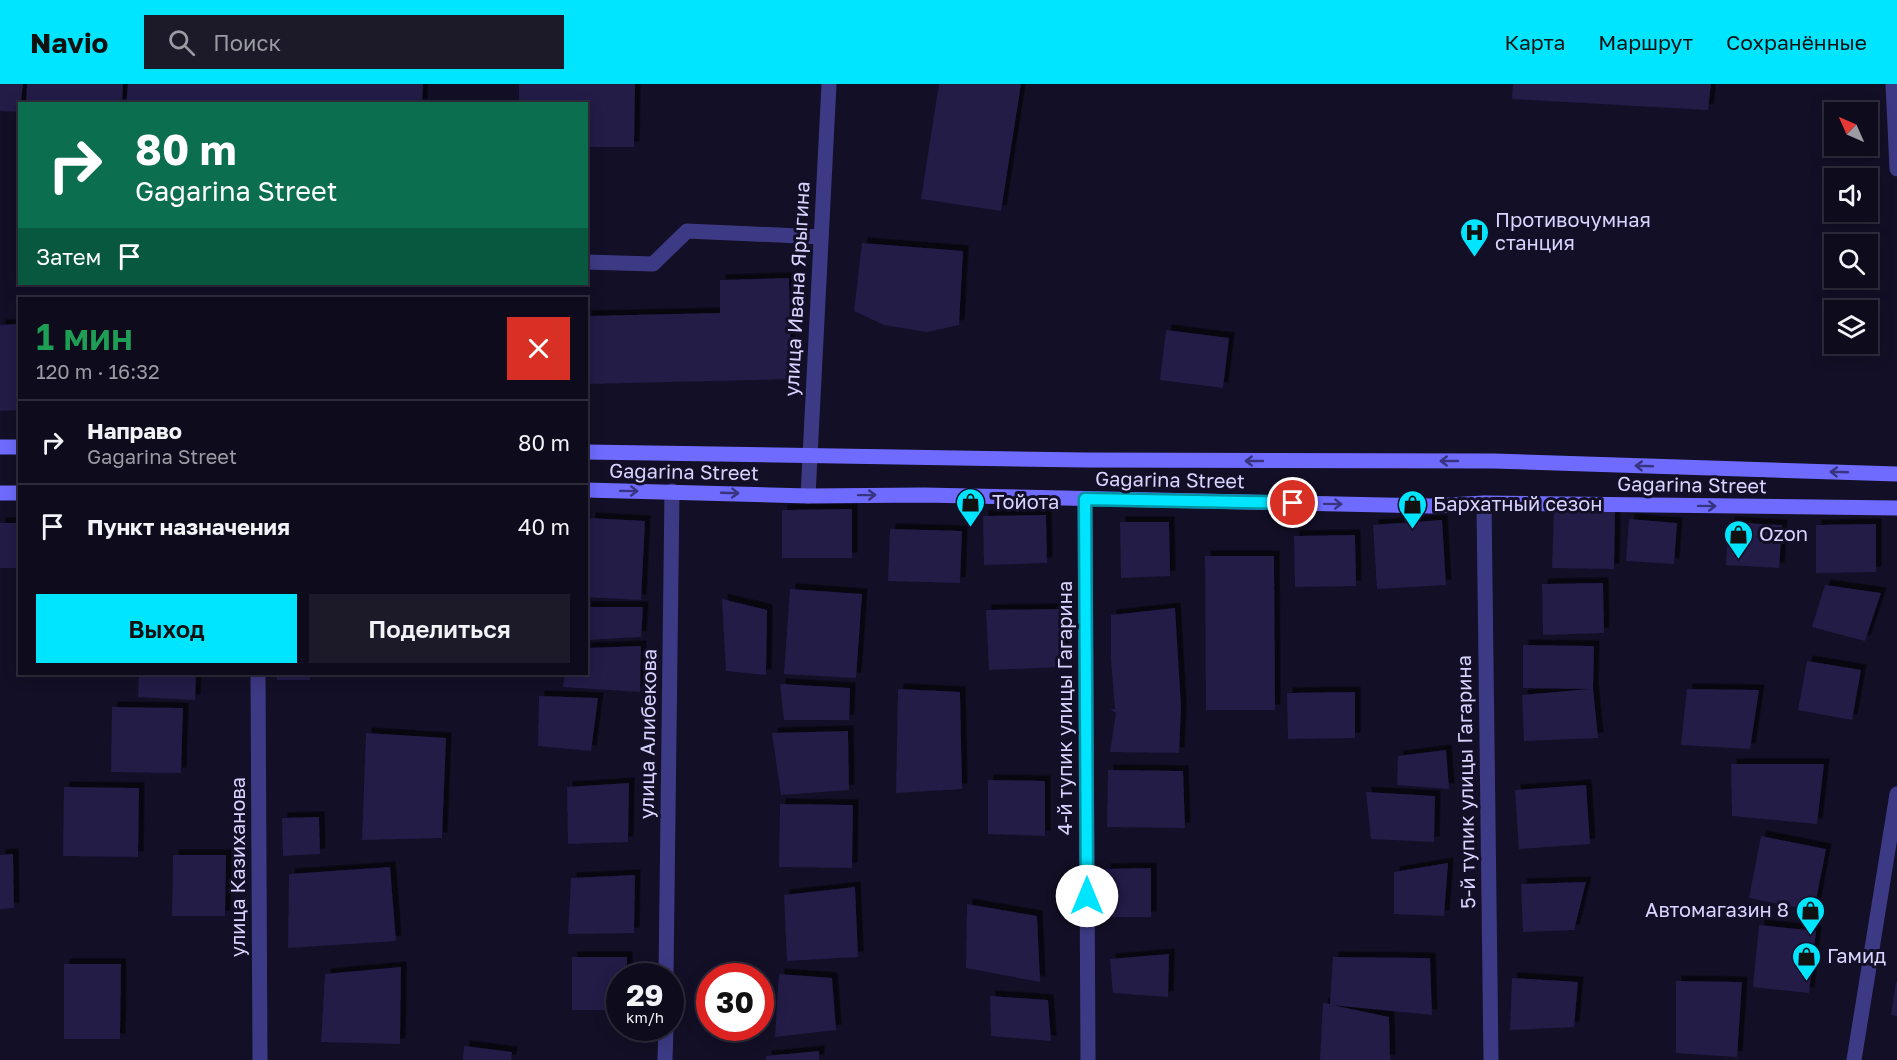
<!DOCTYPE html>
<html lang="ru">
<head>
<meta charset="utf-8">
<style>
	:root { --surface:#0e0b1c; --page:#1c1929; --text:#f1f3f6; --muted:#9b9ba3; --line:#2e2b3b; --accent:#00e5ff }
	body { margin:0; font-family:"Golos Text",sans-serif; background:var(--page); color:var(--text); height:100vh; display:flex; flex-direction:column; font-size:22px; white-space:nowrap }
	* { box-sizing:border-box; margin:0 }
	p { font-size:20px; color:var(--muted) }
	.icon { flex:none; width:33px; height:33px; fill:none; stroke:currentColor; stroke-width:2; stroke-linecap:round; stroke-linejoin:round }
	.map { position:relative; flex:1; overflow:hidden }
	.sheet { position:absolute; left:18px; top:213px; width:570px; height:378px; display:flex; flex-direction:column; background:var(--surface); border-radius:0px; box-shadow:0 3px 15px #0003,0 0 0 2px var(--line) }
	.sheet>* { flex:none }
	.guide { position:absolute; left:18px; top:18px; width:570px; height:183px; border-radius:0px; box-shadow:0 3px 15px #0003,0 0 0 2px var(--line); background:#0b6e4f; color:#fff; overflow:hidden }
	.needle { width:39px; rotate:315deg }
	.fabs { position:absolute; left:1824px; top:18px; display:grid; gap:12px }
	.fabs a { display:grid; place-items:center; width:54px; height:54px; border-radius:0px; background:var(--surface); box-shadow:0 3px 15px #0003,0 0 0 2px var(--line); font-size:30px }
	.speed { position:absolute; left:606px; top:879px; display:flex; gap:12px; font-size:30px; font-weight:700; text-align:center }
	.speed>* { display:grid; place-content:center; width:78px; height:78px; border-radius:50%; background:var(--surface); box-shadow:0 3px 15px #0003,0 0 0 2px var(--line); line-height:1 }
	.speed small { font-size:15px; font-weight:400 }
	.speed .limit { border:9px solid #d22; background:#fff; color:#111 }
	.pin { position:absolute; display:grid; place-items:center; width:51px; height:51px; color:#fff; margin:-26px; border:3px solid #fff; border-radius:50%; box-shadow:0 2px 6px #0007 }
	.me { position:absolute; width:66px; margin:-33px; rotate:0deg; stroke-linejoin:round; filter:drop-shadow(0 0 4px #0008) }
	.turn { display:flex; align-items:center; gap:21px; height:126px; padding:0 18px; font-size:27px }
	.turn .icon { width:78px; height:78px; stroke-width:2.5 }
	.turn b { display:block; font-size:42px; line-height:51px }
	.then { display:flex; align-items:center; height:57px; padding:0 18px; background:#0003; gap:12px; font-size:22px }
	.round { display:grid; place-items:center; flex:none; width:63px; height:63px; border-radius:0px; background:var(--page) }
	.head { display:flex; align-items:center; justify-content:space-between; height:102px; padding:0 18px }
	h1 { font-size:36px; font-weight:600; line-height:45px; color:#1e9e55 }
	.button { display:flex; gap:12px; margin-top:auto; padding:12px 18px }
	.button a { flex:1; height:69px; border-radius:0px; background:var(--accent); color:#111; font-size:24px; font-weight:600; line-height:69px; text-align:center }
	.button a+a { background:var(--page); color:var(--text) }
	ul { padding:0; list-style:none }
	li { display:flex; align-items:center; gap:18px; height:84px; padding:0 18px; border-top:2px solid var(--line) }
	li div { flex:1 }
	li b { display:block; font-size:22px }
	li em { font-style:normal }
	header { display:flex; align-items:center; gap:36px; box-sizing:border-box; height:84px; padding:0 30px; background:var(--accent); color:#111 }
	header strong { font-size:28px }
	nav { display:flex; gap:33px; margin-inline-start:auto; font-size:21px }
	.search { width:420px; height:54px; background:var(--page); display:flex; align-items:center; gap:15px; box-sizing:border-box; padding:0 21px; border-radius:0px; color:var(--muted); font-size:22px }
	.map>svg:first-child { display:block }
	.building { fill:#241b47; filter:url(#shadow) }
	.lines { fill:none; stroke-linecap:round; stroke-linejoin:round }
	.service { stroke:#3d3a85; stroke-width:15 }
	.minor { stroke:#3d3a85; stroke-width:15 }
	.secondary { stroke:#6f6bff; stroke-width:15 }
	.oneway { stroke:#38347d }
	.route-casing { stroke:#0095a6; stroke-width:15 }
	.route { stroke:#00e5ff; stroke-width:10 }
	.labels { text-anchor:middle; stroke-width:6; stroke-linejoin:round; paint-order:stroke }
	.poi-label { font-size:20px; fill:#d9d4ff; stroke:#130f26; text-anchor:start }
	.street-label { font-size:20px; fill:#d9d4ff; stroke:#130f26 }
</style>
</head>
<body>
<header>
<strong>Navio</strong>
<div class="search"><svg class="icon" aria-label="search" viewBox="0 0 24 24"><circle cx="10" cy="10" r="6"/><path d="M15 15l6 6"/></svg>Поиск</div>
<nav><a>Карта</a><a>Маршрут</a><a>Сохранённые</a></nav>
</header>
<div class="map">
<svg width="1897" height="976" viewBox="0 0 1897 976">
	<defs>
		<filter id="shadow"><feDropShadow dx="5.5" dy="-5.5" stdDeviation="0" flood-color="#0009"/></filter>
	</defs>
	<rect width="100%" height="100%" fill="#130f26"/>
	<!-- building -->
	<path class="building" d="M 0,0 L 23,0 L 20,28 L 0,27 Z
		M 27,0 L 123,0 L 122,20 L 26,20 Z
		M 128,0 L 423,0 L 422,20 L 126,20 Z
		M 519,0 L 635,0 L 634,63 L 586,63 L 586,20 L 519,20 Z
		M 939,0 L 1021,0 L 1001,127 L 921,115 Z
		M 1513,0 L 1711,0 L 1708,26 L 1512,15 Z
		M 862,159 L 963,167 L 959,241 L 927,248 L 884,241 L 854,227 Z
		M 789,194 L 791,295 L 586,300 L 586,232 L 720,229 L 720,196 Z
		M 20,240 L 20,326 L 0,327 L 0,241 Z
		M 1166,246 L 1229,254 L 1223,304 L 1160,296 Z
		M 852,425 L 852,474 L 782,474 L 782,426 Z
		M 1554,426 L 1615,427 L 1614,485 L 1552,484 Z
		M 1046,431 L 1047,479 L 984,481 L 983,432 Z
		M 590,434 L 645,437 L 641,516 L 586,513 Z
		M 1629,435 L 1677,439 L 1674,480 L 1626,477 Z
		M 1442,436 L 1446,501 L 1377,505 L 1373,441 Z
		M 1120,438 L 1169,438 L 1170,492 L 1121,494 Z
		M 1729,438 L 1782,441 L 1779,484 L 1726,481 Z
		M 0,439 L 20,439 L 20,484 L 0,484 Z
		M 1876,440 L 1876,488 L 1816,489 L 1816,441 Z
		M 890,445 L 962,447 L 960,499 L 888,497 Z
		M 1355,451 L 1356,502 L 1295,503 L 1294,452 Z
		M 1205,472 L 1274,472 L 1275,626 L 1206,626 Z
		M 1603,499 L 1604,549 L 1543,551 L 1542,500 Z
		M 1825,501 L 1881,509 L 1865,557 L 1812,543 Z
		M 790,505 L 862,510 L 856,594 L 784,590 Z
		M 722,515 L 767,526 L 766,591 L 726,587 Z
		M 586,523 L 643,523 L 641,553 L 586,556 Z
		M 1175,524 L 1181,623 L 1179,669 L 1110,668 L 1116,629 L 1110,625 L 1115,625 L 1111,576 L 1111,531 Z
		M 1063,525 L 1064,583 L 989,586 L 986,526 Z
		M 1523,561 L 1594,562 L 1593,605 L 1598,654 L 1524,657 L 1522,611 L 1590,605 L 1523,604 Z
		M 641,562 L 640,608 L 563,603 L 565,590 L 586,590 L 586,564 Z
		M 1807,577 L 1861,586 L 1852,636 L 1798,626 Z
		M 139,590 L 196,590 L 195,616 L 138,613 Z
		M 277,590 L 310,590 L 310,596 L 277,596 Z
		M 780,600 L 850,604 L 849,636 L 784,636 Z
		M 898,605 L 960,608 L 962,705 L 896,709 Z
		M 1687,605 L 1759,606 L 1750,665 L 1681,661 Z
		M 1355,608 L 1355,654 L 1288,655 L 1287,609 Z
		M 539,612 L 598,614 L 591,667 L 538,662 Z
		M 112,623 L 183,624 L 181,689 L 111,688 Z
		M 848,647 L 849,706 L 781,711 L 772,649 Z
		M 366,649 L 446,654 L 442,754 L 362,756 Z
		M 1446,666 L 1449,705 L 1397,701 L 1398,672 Z
		M 1731,680 L 1824,680 L 1817,740 L 1732,732 Z
		M 1108,686 L 1183,687 L 1185,744 L 1107,743 Z
		M 988,696 L 1045,697 L 1045,752 L 988,750 Z
		M 629,699 L 628,758 L 568,760 L 567,703 Z
		M 1586,701 L 1590,760 L 1519,765 L 1515,706 Z
		M 64,703 L 139,704 L 138,773 L 63,772 Z
		M 1366,708 L 1435,712 L 1434,758 L 1371,755 Z
		M 780,720 L 853,721 L 852,784 L 779,783 Z
		M 319,733 L 320,770 L 283,772 L 282,734 Z
		M 1761,752 L 1826,765 L 1814,827 L 1749,814 Z
		M 13,770 L 14,824 L 0,825 L 0,771 Z
		M 173,771 L 226,771 L 225,832 L 172,832 Z
		M 1448,779 L 1444,832 L 1394,830 L 1394,788 Z
		M 390,783 L 396,857 L 288,864 L 289,790 Z
		M 1151,784 L 1151,833 L 1105,833 L 1105,785 Z
		M 635,791 L 634,849 L 568,850 L 571,794 Z
		M 1586,798 L 1574,846 L 1523,848 L 1521,800 Z
		M 855,803 L 858,873 L 787,877 L 784,811 Z
		M 967,820 L 1037,832 L 1040,898 L 966,884 Z
		M 1759,841 L 1816,847 L 1809,909 L 1753,903 Z
		M 1169,870 L 1168,913 L 1113,909 L 1110,875 Z
		M 572,873 L 627,873 L 627,892 L 620,892 L 620,926 L 572,926 Z
		M 1333,873 L 1430,874 L 1432,931 L 1332,921 L 1389,933 L 1390,976 L 1320,976 L 1323,919 L 1330,920 Z
		M 64,880 L 121,880 L 120,955 L 64,955 Z
		M 401,883 L 400,960 L 321,958 L 325,890 Z
		M 779,890 L 832,894 L 836,946 L 775,953 Z
		M 1512,894 L 1578,898 L 1574,943 L 1510,946 Z
		M 1676,897 L 1742,898 L 1737,973 L 1676,969 Z
		M 1896,898 L 1897,898 L 1897,932 L 1891,931 Z
		M 990,912 L 1048,916 L 1051,957 L 991,952 Z
		M 464,962 L 512,968 L 511,976 L 463,976 Z
		M 819,967 L 819,976 L 766,976 L 766,972 Z"/>
	<g class="lines">
		<!-- service -->
		<path class="service" d="M 1893,0 L 1897,85
			M 586,178 L 653,180 L 687,147 L 821,153"/>
		<!-- minor -->
		<path class="minor" d="M 808,412 L 829,0
			M 1085,415 L 1088,976
			M 1484,419 L 1491,976
			M 258,590 L 260,976
			M 666,892 L 672,407
			M 665,976 L 666,944
			M 1854,976 L 1897,710"/>
		<!-- secondary -->
		<path class="secondary" d="M 0,363 L 20,363
			M 586,368 L 1085,376 L 1494,377 L 1897,390
			M 586,406 L 808,412 L 924,411 L 1431,422 L 1484,419 L 1897,424
			M 0,409 L 20,409"/>
	</g>
	<!-- one-way arrows -->
	<defs><path id="oneway-shaft" d="M-6 0H5M1.5-3L5.5 0L1.5 3" fill="none" stroke-width="1.6" stroke-linecap="round" stroke-linejoin="round" transform="scale(1.5)"/></defs>
	<g class="oneway">
		<use href="#oneway-shaft" transform="translate(1254 377) rotate(-180)"/>
		<use href="#oneway-shaft" transform="translate(1449 377) rotate(-180)"/>
		<use href="#oneway-shaft" transform="translate(1644 382) rotate(-178)"/>
		<use href="#oneway-shaft" transform="translate(1839 388) rotate(-178)"/>
		<use href="#oneway-shaft" transform="translate(629 407) rotate(1)"/>
		<use href="#oneway-shaft" transform="translate(730 409) rotate(2)"/>
		<use href="#oneway-shaft" transform="translate(867 411) rotate(-1)"/>
		<use href="#oneway-shaft" transform="translate(1333 420) rotate(1)"/>
		<use href="#oneway-shaft" transform="translate(1707 422) rotate(1)"/>
	</g>
	<g class="lines">
		<defs>
			<path id="route" d="M 1087,812 L 1085,415 L 1293,419"/>
		</defs>
		<!-- route casing -->
		<use href="#route" class="route-casing"/>
		<!-- route -->
		<use href="#route" class="route"/>
	</g>
	<!-- icons -->
	<defs>
		<symbol id="hospital-pin" viewBox="-11 -11 22 30"><path d="M0 17L-7.5 6A9.5 9.5 0 1 1 7.5 6Z" fill="#00e5ff" stroke="#130f26"/><path d="M-5-5h3v3.5h4V-5h3V5h-3V1.5h-4V5h-3Z" fill="#111"/></symbol>
		<symbol id="shop-pin" viewBox="-11 -11 22 30"><path d="M0 17L-7.5 6A9.5 9.5 0 1 1 7.5 6Z" fill="#00e5ff" stroke="#130f26"/><path d="M-5-2.5h2.3a2.7 3.5 0 0 1 5.4 0H5L5.5 6h-11ZM-1.5-2.5h3a1.5 2.3 0 0 0-3 0Z" fill="#111"/></symbol>
	</defs>
	<g fill-rule="evenodd">
		<use href="#hospital-pin" x="1458" y="132" width="33" height="45"/>
		<use href="#shop-pin" x="954" y="402" width="33" height="45"/>
		<use href="#shop-pin" x="1396" y="404" width="33" height="45"/>
		<use href="#shop-pin" x="1722" y="434" width="33" height="45"/>
		<use href="#shop-pin" x="1794" y="810" width="33" height="45"/>
		<use href="#shop-pin" x="1790" y="856" width="33" height="45"/>
	</g>
	<g class="labels">
		<!-- poi labels -->
		<g class="poi-label">
			<text x="1495" y="143">Противочумная<tspan x="1495" dy="23">станция</tspan></text>
			<text x="992" y="425">Тойота</text>
			<text x="1433" y="427">Бархатный сезон</text>
			<text x="1759" y="457">Ozon</text>
			<text x="1789" y="833" text-anchor="end">Автомагазин 8</text>
			<text x="1827" y="879">Гамид</text>
		</g>
		<!-- street labels -->
		<g class="street-label">
			<text transform="translate(797 205) rotate(-87)" y="7">улица Ивана Ярыгина</text>
			<text transform="translate(684 388) rotate(1)" y="7">Gagarina Street</text>
			<text transform="translate(1170 396) rotate(1)" y="7">Gagarina Street</text>
			<text transform="translate(1692 401) rotate(1)" y="7">Gagarina Street</text>
			<text transform="translate(1065 624) rotate(-90)" y="7">4-й тупик улицы Гагарина</text>
			<text transform="translate(648 650) rotate(-89)" y="7">улица Алибекова</text>
			<text transform="translate(1466 698) rotate(-91)" y="7">5-й тупик улицы Гагарина</text>
			<text transform="translate(238 783) rotate(-90)" y="7">улица Казиханова</text>
		</g>
	</g>
</svg>
<div class="fabs">
<a><svg class="needle" viewBox="-14 -14 28 28"><path d="M0-13l5 13h-10z" fill="#e53935"/><path d="M0 13l5-13h-10z" fill="#9b9ba3"/></svg></a>
<a><svg class="icon" aria-label="sound" viewBox="0 0 24 24"><path d="M4 9h4l5-4v14l-5-4H4zM17 9q2 3 0 6"/></svg></a>
<a><svg class="icon" aria-label="search" viewBox="0 0 24 24"><circle cx="10" cy="10" r="6"/><path d="M15 15l6 6"/></svg></a>
<a><svg class="icon" aria-label="layers" viewBox="0 0 24 24"><path d="M12 4l9 5-9 5-9-5zM3 14l9 5 9-5"/></svg></a>
</div>
<div class="speed"><div>29<small>km/h</small></div><div class="limit">30</div></div>
<div class="pin" style="left:1293px;top:419px;background:#d93025"><svg class="icon" aria-label="arrive" viewBox="0 0 24 24"><path d="M6 21V4h12l-3 4 3 4H6"/></svg></div>
<svg class="me" style="left:1087px;top:812px" viewBox="-20 -20 40 40"><circle r="19" fill="#fff"/><path d="M0-13L10 11 0 6-10 11z" fill="#00e5ff"/></svg>
<div class="guide">
<div class="turn"><svg class="icon" aria-label="right" viewBox="0 0 24 24"><path d="M7 20v-9h11M14 6l5 5-5 5"/></svg><div><b>80 m</b>Gagarina Street</div></div>
<div class="then">Затем<svg class="icon" aria-label="arrive" viewBox="0 0 24 24"><path d="M6 21V4h12l-3 4 3 4H6"/></svg></div>
</div>
<section class="sheet">
<div class="head"><div><h1>1 мин</h1><p>120 m · 16:32</p></div><a class="round" style="background:#d93025;color:#fff"><svg class="icon" aria-label="close" viewBox="0 0 24 24"><path d="M6 6l12 12M18 6L6 18"/></svg></a></div>
<ul>
<li><svg class="icon" aria-label="right" viewBox="0 0 24 24"><path d="M7 20v-9h11M14 6l5 5-5 5"/></svg><div><b>Направо</b><p>Gagarina Street</p></div><em>80 m</em></li>
<li><svg class="icon" aria-label="arrive" viewBox="0 0 24 24"><path d="M6 21V4h12l-3 4 3 4H6"/></svg><div><b>Пункт назначения</b></div><em>40 m</em></li>
</ul>
<div class="button"><a>Выход</a><a>Поделиться</a></div>
</section>
</div>
</body>
</html>
